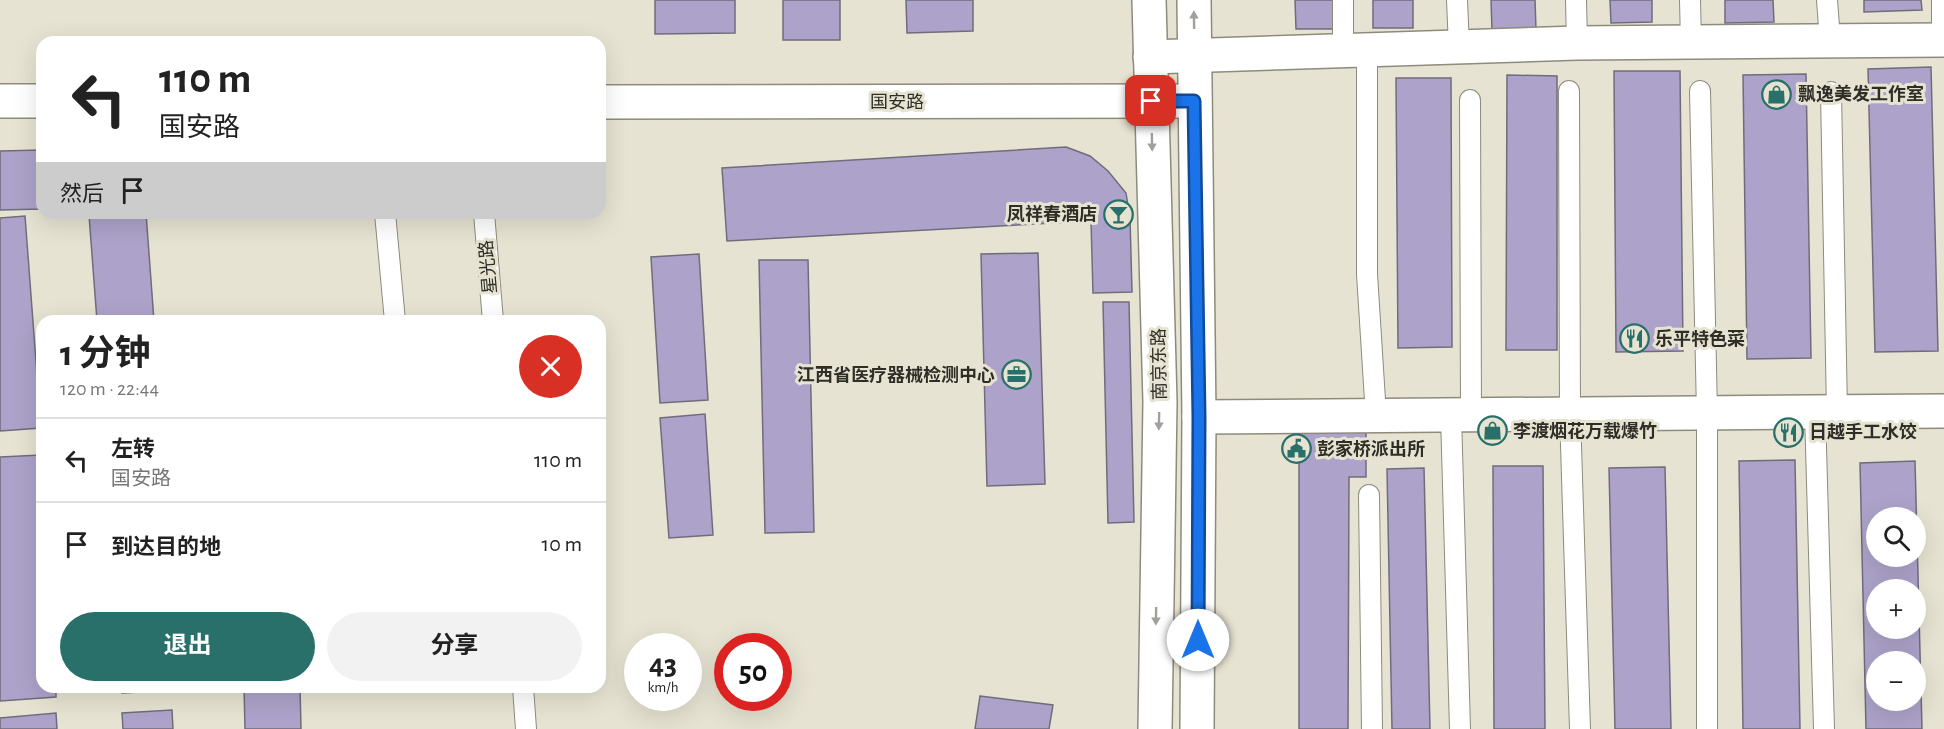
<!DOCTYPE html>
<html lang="zh">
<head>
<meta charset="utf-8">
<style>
	:root { --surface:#fff; --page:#f2f2f2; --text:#222; --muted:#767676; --line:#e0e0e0; --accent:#287069 }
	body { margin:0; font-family:"Alegreya Sans","Noto Sans SC",sans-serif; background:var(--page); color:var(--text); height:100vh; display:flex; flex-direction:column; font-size:22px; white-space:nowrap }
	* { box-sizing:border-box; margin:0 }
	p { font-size:20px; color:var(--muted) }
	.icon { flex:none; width:33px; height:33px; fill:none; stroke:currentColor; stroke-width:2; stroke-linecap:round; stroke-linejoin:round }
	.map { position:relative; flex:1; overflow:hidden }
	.sheet { position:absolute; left:36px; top:315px; width:570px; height:378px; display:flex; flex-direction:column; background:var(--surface); border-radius:18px; box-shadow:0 6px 24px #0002 }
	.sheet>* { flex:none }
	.top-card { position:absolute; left:36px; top:36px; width:570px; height:183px; border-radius:18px; box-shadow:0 6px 24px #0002; background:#fff; color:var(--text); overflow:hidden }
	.buttons { position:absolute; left:1866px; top:507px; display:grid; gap:12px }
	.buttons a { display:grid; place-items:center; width:60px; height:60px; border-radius:50%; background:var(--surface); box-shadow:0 6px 24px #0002; font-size:30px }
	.speed { position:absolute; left:624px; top:633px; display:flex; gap:12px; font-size:30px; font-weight:700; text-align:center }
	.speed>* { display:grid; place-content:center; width:78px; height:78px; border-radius:50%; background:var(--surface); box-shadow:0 6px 24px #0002; line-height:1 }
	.speed small { font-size:15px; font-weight:400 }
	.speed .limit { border:9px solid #d22; background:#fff; color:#111 }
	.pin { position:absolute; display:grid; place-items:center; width:51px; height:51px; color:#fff; margin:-26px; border-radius:12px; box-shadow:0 3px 9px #0006 }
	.me { position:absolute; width:66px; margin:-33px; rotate:0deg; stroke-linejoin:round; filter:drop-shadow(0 0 4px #0008) }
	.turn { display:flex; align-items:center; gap:21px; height:126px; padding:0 24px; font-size:27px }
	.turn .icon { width:78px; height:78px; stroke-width:2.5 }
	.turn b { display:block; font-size:42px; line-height:51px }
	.then { display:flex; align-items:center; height:57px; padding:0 24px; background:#0003; gap:12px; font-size:22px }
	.round { display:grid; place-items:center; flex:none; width:63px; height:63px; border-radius:32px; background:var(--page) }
	.overview { display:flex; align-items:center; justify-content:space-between; height:102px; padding:0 24px }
	h1 { font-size:36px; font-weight:700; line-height:45px }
	.action { display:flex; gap:12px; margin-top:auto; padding:12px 24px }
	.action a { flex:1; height:69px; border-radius:36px; background:var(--accent); color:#fff; font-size:24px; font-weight:700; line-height:69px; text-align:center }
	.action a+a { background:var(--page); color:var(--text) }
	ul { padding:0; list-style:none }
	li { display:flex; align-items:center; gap:18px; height:84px; padding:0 24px; border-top:2px solid var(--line) }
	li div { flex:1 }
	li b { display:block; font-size:22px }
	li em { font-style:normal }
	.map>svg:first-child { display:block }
	.building { fill:#ada3ca; stroke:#706c7b; stroke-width:1.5; fill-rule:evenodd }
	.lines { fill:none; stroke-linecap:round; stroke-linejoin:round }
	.service-casing { stroke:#8e8b7c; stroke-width:22 }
	.minor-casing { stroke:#8e8b7c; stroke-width:36 }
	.tertiary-casing { stroke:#8e8b7c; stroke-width:36 }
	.secondary-casing { stroke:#8e8b7c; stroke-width:36 }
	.service { stroke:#fff; stroke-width:20 }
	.minor { stroke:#fff; stroke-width:33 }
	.tertiary { stroke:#fff; stroke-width:33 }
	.secondary { stroke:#fff; stroke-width:33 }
	.oneway { fill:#a1a09d }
	.route-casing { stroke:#114b97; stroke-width:15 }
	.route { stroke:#1a73e8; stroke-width:10 }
	.labels { text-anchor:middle; stroke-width:6; stroke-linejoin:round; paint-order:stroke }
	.poi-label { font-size:18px; font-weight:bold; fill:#2e2d26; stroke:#e6e3d2; text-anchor:start }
	.street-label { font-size:18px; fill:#2e2d26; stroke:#e6e3d2 }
</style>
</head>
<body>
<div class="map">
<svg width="1944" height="729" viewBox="0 0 1944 729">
	<rect width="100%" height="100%" fill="#e6e3d2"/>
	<!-- building -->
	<path class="building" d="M 655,0 L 735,0 L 735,33 L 655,34 Z
		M 783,0 L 840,0 L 840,40 L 783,40 Z
		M 906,0 L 973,0 L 973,31 L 907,33 Z
		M 1295,0 L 1337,0 L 1337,29 L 1296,29 Z
		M 1373,0 L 1413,0 L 1413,28 L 1373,28 Z
		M 1491,0 L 1535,0 L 1536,29 L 1492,30 Z
		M 1610,0 L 1652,0 L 1652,22 L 1611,23 Z
		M 1725,0 L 1773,0 L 1774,22 L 1725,23 Z
		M 1864,0 L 1921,0 L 1922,10 L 1864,12 Z
		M 1931,67 L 1938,351 L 1875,352 L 1868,69 Z
		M 1614,71 L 1680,71 L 1683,351 L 1616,352 Z
		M 1806,74 L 1811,358 L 1747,359 L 1743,75 Z
		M 1507,75 L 1557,76 L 1557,350 L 1506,350 Z
		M 1396,78 L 1451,78 L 1452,347 L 1398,348 Z
		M 1066,147 L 1090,156 L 1108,171 L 1126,193 L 1130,218 L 1132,292 L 1093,293 L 1091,221 L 727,241 L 722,168 Z
		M 42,150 L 42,209 L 0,210 L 0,151 Z
		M 116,213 L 146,213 L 154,321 L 97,321 L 89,215 Z
		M 25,216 L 41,428 L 0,431 L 0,218 Z
		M 1038,253 L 1045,484 L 987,486 L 981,254 Z
		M 699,254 L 708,400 L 660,403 L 651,257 Z
		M 759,260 L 808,260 L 814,532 L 765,533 Z
		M 1103,302 L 1129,302 L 1134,522 L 1108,523 Z
		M 705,414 L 713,535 L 669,538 L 660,418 Z
		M 1299,423 L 1366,423 L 1366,477 L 1349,477 L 1348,729 L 1299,729 Z
		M 41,455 L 42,687 L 56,687 L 56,697 L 0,701 L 0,457 Z
		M 600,456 L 605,542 L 600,542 Z
		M 1795,460 L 1800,729 L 1743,729 L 1739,461 Z
		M 1915,461 L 1922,729 L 1866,729 L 1860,463 ZM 1876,518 L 1916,518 L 1916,556 L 1876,556 ZM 1876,590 L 1916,590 L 1916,628 L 1876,628 ZM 1876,662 L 1916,662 L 1916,700 L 1876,700 Z
		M 1493,466 L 1543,466 L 1545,729 L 1494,729 Z
		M 1665,467 L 1671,729 L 1615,729 L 1609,468 Z
		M 1424,468 L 1430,729 L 1392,729 L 1387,469 Z
		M 121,687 L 177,687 L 177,690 L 122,693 Z
		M 244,687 L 300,687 L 301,729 L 245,729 Z
		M 980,696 L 1053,705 L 1049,729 L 975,729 Z
		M 172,710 L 173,729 L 123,729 L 122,713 Z
		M 56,713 L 57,729 L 0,729 L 0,718 Z"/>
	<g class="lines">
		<defs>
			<path id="service" d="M 1343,0 L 1343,51
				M 1457,0 L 1459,47
				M 1576,0 L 1577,43
				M 1690,0 L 1691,42
				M 1827,0 L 1830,40
				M 1942,0 L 1942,40
				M 1367,50 L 1367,274 L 1376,416
				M 1569,91 L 1570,414 L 1580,729
				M 1700,91 L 1707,413 L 1707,729
				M 1831,92 L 1837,412
				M 1470,100 L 1471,415
				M 385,213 L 395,321
				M 484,213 L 493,321
				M 1815,412 L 1824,729
				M 1451,415 L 1460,729
				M 1369,495 L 1372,729
				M 523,687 L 526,729"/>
			<path id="minor" d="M 1150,57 L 1577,43 L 1944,40
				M 1199,417 L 1944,411"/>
			<path id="tertiary" d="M 0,101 L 42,101
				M 600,102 L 1194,101"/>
			<path id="secondary" d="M 1149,0 L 1160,402 L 1155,729
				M 1194,0 L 1199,417 L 1197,729"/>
		</defs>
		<!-- service casing -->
		<use href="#service" class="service-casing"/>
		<!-- minor casing -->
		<use href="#minor" class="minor-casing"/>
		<!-- tertiary casing -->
		<use href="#tertiary" class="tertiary-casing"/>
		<!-- secondary casing -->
		<use href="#secondary" class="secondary-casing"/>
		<!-- service -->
		<use href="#service" class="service"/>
		<!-- minor -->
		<use href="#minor" class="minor"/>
		<!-- tertiary -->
		<use href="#tertiary" class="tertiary"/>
		<!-- secondary -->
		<use href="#secondary" class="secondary"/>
	</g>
	<!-- one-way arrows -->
	<defs><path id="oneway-solid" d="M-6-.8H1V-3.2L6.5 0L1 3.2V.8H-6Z" transform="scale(1.5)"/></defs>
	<g class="oneway">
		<use href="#oneway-solid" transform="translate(1194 20) rotate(-91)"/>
		<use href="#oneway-solid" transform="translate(1152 142) rotate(89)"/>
		<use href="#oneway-solid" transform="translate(1159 421) rotate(91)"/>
		<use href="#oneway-solid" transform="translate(1156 616) rotate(91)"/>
	</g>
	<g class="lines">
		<defs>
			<path id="route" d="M 1151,101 L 1194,101 L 1199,417 L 1198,640"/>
		</defs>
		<!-- route casing -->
		<use href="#route" class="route-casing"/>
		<!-- route -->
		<use href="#route" class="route"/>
	</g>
	<!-- icons -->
	<defs>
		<symbol id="shop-ring" viewBox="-11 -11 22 22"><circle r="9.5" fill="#e6e3d2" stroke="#287069" stroke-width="1.5"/><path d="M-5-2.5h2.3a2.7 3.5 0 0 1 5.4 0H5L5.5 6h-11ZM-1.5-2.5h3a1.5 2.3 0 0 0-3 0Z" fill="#287069"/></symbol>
		<symbol id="bar-ring" viewBox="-11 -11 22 22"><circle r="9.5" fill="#e6e3d2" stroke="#287069" stroke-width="1.5"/><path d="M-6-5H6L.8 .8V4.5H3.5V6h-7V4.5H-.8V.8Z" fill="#287069"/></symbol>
		<symbol id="restaurant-ring" viewBox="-11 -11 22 22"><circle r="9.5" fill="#e6e3d2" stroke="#287069" stroke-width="1.5"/><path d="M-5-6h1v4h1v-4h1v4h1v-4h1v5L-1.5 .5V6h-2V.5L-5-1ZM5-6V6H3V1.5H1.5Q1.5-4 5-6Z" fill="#287069"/></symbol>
		<symbol id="office-ring" viewBox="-11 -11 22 22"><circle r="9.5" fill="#e6e3d2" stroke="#287069" stroke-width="1.5"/><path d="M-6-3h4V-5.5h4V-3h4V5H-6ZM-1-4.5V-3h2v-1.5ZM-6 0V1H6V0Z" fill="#287069"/></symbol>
		<symbol id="civic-ring" viewBox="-11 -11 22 22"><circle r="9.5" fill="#e6e3d2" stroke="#287069" stroke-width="1.5"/><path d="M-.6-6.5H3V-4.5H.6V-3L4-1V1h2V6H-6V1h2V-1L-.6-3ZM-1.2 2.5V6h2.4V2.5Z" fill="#287069"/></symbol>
	</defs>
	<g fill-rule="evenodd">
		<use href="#shop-ring" x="1760" y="78" width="33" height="33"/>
		<use href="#bar-ring" x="1102" y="198" width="33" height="33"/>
		<use href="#restaurant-ring" x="1618" y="322" width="33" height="33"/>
		<use href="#office-ring" x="1000" y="358" width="33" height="33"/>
		<use href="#shop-ring" x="1476" y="414" width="33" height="33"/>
		<use href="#restaurant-ring" x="1772" y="416" width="33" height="33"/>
		<use href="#civic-ring" x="1280" y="432" width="33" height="33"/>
	</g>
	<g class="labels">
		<!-- poi labels -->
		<g class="poi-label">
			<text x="1798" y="100">飘逸美发工作室</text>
			<text x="1097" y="220" text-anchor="end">凤祥春酒店</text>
			<text x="1655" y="345">乐平特色菜</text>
			<text x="995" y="381" text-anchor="end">江西省医疗器械检测中心</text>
			<text x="1513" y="437">李渡烟花万载爆竹</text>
			<text x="1809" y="438">日越手工水饺</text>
			<text x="1317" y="455">彭家桥派出所</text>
		</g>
		<!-- street labels -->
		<g class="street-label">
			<text x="897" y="108">国安路</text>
			<text transform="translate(488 267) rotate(-95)" y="6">星光路</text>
			<text transform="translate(1159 364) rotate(-91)" y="6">南京东路</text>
		</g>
	</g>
</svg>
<div class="buttons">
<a><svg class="icon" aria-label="search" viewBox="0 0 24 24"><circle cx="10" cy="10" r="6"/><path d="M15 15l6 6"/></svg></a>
<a>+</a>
<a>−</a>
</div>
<div class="speed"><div>43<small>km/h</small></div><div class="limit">50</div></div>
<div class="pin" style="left:1151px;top:101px;background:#d93025"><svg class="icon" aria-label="arrive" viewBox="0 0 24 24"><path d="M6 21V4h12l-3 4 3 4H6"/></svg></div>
<svg class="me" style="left:1198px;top:640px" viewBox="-20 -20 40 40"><circle r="19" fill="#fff"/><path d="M0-13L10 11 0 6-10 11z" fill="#1a73e8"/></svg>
<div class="top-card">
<div class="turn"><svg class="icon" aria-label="left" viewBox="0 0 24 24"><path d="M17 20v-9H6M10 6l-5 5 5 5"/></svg><div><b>110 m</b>国安路</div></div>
<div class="then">然后<svg class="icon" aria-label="arrive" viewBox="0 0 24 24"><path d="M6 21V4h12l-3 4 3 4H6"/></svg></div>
</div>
<section class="sheet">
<div class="overview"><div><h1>1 分钟</h1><p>120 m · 22:44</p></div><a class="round" style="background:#d93025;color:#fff"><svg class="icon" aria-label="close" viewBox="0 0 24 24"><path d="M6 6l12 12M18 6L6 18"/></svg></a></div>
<ul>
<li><svg class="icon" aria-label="left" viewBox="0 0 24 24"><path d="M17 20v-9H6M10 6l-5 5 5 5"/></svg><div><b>左转</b><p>国安路</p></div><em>110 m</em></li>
<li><svg class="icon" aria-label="arrive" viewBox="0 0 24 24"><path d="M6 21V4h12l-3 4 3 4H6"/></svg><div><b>到达目的地</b></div><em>10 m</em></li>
</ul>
<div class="action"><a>退出</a><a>分享</a></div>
</section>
</div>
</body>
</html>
